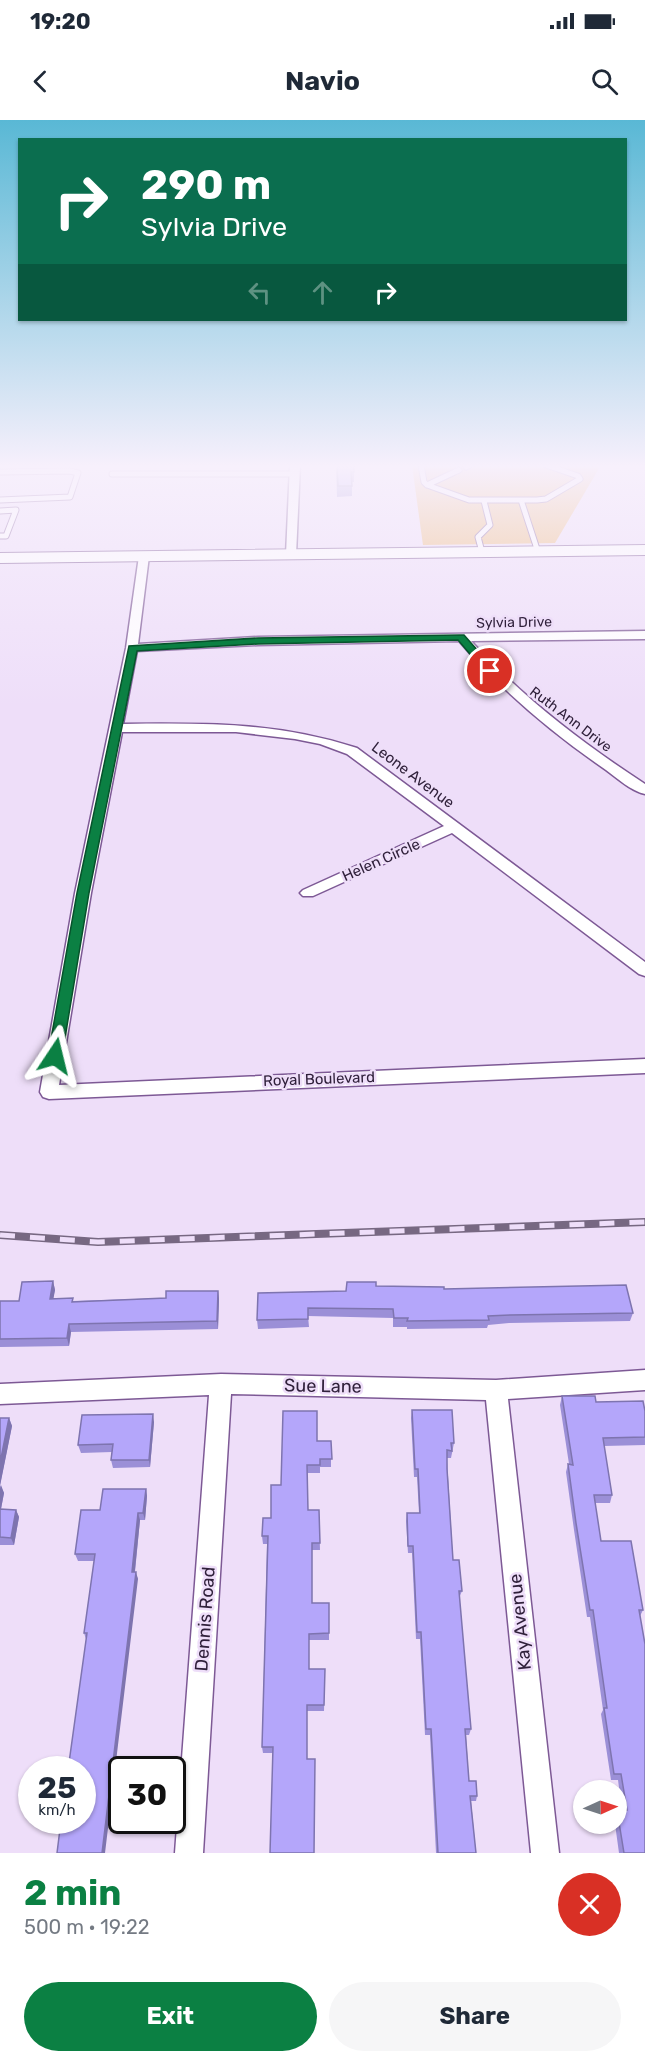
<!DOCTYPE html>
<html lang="en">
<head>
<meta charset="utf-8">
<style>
	:root { --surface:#fff; --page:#f6f6f7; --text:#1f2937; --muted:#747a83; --accent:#0b8043 }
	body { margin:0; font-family:Rubik,sans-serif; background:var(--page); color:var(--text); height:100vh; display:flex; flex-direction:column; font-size:22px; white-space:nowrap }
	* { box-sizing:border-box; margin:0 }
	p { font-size:20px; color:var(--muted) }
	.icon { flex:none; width:33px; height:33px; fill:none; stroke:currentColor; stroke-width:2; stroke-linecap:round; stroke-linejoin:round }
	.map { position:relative; height:1733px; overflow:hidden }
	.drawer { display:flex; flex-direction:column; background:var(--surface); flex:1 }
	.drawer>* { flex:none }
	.banner { position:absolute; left:18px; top:18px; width:609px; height:183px; border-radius:0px; box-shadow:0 2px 4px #0004; background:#0b6e4f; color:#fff; overflow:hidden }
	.needle { width:39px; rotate:87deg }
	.tools { position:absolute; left:573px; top:1660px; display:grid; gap:12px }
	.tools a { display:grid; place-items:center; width:54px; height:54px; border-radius:50%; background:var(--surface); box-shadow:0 2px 4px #0004; font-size:30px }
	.speed { position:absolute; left:18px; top:1636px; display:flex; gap:12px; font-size:30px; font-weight:700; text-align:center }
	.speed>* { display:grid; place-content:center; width:78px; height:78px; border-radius:50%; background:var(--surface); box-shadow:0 2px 4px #0004; line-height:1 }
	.speed small { font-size:15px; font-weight:400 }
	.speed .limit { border:3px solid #111; border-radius:9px; background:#fff; color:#111 }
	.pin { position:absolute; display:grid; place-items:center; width:51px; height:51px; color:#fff; margin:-26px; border:3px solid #fff; border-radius:50%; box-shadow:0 2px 6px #0007 }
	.me { position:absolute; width:66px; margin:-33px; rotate:10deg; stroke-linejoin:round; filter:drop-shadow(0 0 4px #0008) }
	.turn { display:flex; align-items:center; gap:21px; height:126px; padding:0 24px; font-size:27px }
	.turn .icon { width:78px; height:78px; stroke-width:2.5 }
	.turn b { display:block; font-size:42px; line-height:51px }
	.lanes { display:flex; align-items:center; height:57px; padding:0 24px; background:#0003; justify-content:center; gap:30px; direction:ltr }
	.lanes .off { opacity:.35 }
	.round { display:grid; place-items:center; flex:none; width:63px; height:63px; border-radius:32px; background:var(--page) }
	.overview { display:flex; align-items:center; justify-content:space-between; height:102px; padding:0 24px }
	h1 { font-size:36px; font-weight:700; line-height:45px; color:var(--accent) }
	.cta { display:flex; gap:12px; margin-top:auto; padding:12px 24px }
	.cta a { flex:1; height:69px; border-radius:36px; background:var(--accent); color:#fff; font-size:24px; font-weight:700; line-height:69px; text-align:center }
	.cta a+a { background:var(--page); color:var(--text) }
	.status { display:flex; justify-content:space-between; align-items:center; height:42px; padding:0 30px; background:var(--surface); direction:ltr }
	.status svg { height:16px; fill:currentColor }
	header { display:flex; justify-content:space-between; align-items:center; height:78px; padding:0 24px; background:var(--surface); font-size:27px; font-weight:700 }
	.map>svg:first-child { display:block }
	.green { fill:#eeb977 }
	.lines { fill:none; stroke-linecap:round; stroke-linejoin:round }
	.lane-casing { stroke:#7d5995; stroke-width:7 }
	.street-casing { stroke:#7d5995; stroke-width:3 }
	.secondary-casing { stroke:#7d5995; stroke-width:2 }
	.lane { stroke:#fff; stroke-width:5 }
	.street { fill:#fff; fill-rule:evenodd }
	.secondary { fill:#fff; fill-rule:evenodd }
	.rail-casing { stroke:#776882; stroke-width:8 }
	.rail { stroke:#eedef9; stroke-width:5; stroke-dasharray:15; stroke-linecap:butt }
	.wall { fill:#9b8fd7 }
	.shaded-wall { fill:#7e74af }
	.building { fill:#b4a6fa; stroke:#7e74af; stroke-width:1.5 }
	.route { fill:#0b8043; stroke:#07532c; stroke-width:1.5 }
	.labels { text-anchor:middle; stroke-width:5; stroke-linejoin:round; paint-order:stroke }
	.far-street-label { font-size:14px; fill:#30213b; stroke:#eedef9 }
	.street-label { font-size:15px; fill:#30213b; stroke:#eedef9 }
	.near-street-label { font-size:18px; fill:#30213b; stroke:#eedef9 }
</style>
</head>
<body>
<div class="status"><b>19:20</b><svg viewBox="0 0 49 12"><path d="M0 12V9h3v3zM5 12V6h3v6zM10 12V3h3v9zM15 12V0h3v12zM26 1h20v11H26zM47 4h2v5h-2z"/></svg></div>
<header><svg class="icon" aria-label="back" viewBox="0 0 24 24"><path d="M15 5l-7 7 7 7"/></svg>Navio<svg class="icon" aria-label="search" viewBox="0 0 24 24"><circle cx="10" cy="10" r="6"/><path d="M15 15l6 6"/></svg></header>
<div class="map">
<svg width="645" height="1733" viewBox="0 0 645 1733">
	<rect width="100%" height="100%" fill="#eedef9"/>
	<!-- green -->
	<path class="green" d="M 412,345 L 601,345 L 555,423 L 423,425 Z"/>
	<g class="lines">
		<defs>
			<path id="lane" d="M 421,345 L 424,362 L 427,365 L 469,380 L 537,380 L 546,379 L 580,359 L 578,356 L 546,345
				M 466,347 L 470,345
				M 0,352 L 70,351 L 78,353 L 70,377 L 0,380
				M 112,354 L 294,354
				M 427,365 L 459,350
				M 521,380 L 538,432
				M 0,391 L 16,390 L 6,416 L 0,416
				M 482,432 L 478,417 L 490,405 L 484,381"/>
			<path id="street" d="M 290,345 L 300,345 L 296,435 L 291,438 L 286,435 Z
				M 144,433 L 149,436 L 138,524 L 258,517 L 645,511 L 645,519 L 471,521 C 522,577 582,623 645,664 L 645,674 C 631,671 617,658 606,650 C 551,612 502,571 459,521 L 258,525 L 137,531 L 123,604 C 205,603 278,602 357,628 L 645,842 L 645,856 L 639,854 L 452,713 L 313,776 L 303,776 L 300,773 L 303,770 L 444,706 L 347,634 L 320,624 L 295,619 L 236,612 L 122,612 L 91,773 L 59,965 L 645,939 L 645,953 L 49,979 L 43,977 L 40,972 L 75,773 L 126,528 L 139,436 Z
				M 645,1250 L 645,1270 L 508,1279 L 559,1733 L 531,1733 L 486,1280 L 231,1274 L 203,1733 L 175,1733 L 209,1275 L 0,1284 L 0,1264 L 221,1254 L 496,1260 Z"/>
			<path id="secondary" d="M 645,425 L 645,435 L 0,443 L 0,433 Z"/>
		</defs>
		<!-- lane casing -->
		<use href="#lane" class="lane-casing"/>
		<!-- street casing -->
		<use href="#street" class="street-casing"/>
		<!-- secondary casing -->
		<use href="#secondary" class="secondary-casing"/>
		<!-- lane -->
		<use href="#lane" class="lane"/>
		<!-- street -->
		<use href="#street" class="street"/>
		<!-- secondary -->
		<use href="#secondary" class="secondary"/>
		<defs>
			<path id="rail" d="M 0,1115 L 98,1122 L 645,1102"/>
		</defs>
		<!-- rail casing -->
		<use href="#rail" class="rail-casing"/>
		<!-- rail -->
		<use href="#rail" class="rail"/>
	</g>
	<!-- wall -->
	<path class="wall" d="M 336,345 L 354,352 L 354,362 L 352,362 L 352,376 L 337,377 Z
		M 53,1161 L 55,1170 L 53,1178 L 73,1178 L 73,1181 L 166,1178 L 218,1171 L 219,1179 L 218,1209 L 71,1212 L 69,1226 L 0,1227 L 0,1181 L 19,1181 Z
		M 376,1166 L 444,1169 L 633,1193 L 630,1201 L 509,1203 L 488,1205 L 487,1208 L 407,1209 L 407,1207 L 393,1207 L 393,1198 L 308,1196 L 309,1207 L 258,1209 L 257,1200 L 346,1171 Z
		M 562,1276 L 645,1291 L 645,1325 L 604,1326 L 612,1375 L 610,1383 L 595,1383 L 601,1421 L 643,1490 L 640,1496 L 645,1733 L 619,1733 L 615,1704 L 616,1704 L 616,1691 L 617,1690 L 622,1690 L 618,1660 L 611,1660 L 601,1594 L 603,1590 L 590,1497 L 587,1497 L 574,1410 L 566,1352 L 568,1344 L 569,1344 L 560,1285 Z
		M 412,1290 L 454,1323 L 451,1338 L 447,1338 L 453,1440 L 462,1471 L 459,1478 L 471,1609 L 469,1615 L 466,1615 L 469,1661 L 477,1676 L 476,1681 L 471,1681 L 476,1733 L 436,1733 L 430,1615 L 425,1615 L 420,1519 L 416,1519 L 412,1433 L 408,1433 L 406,1401 L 407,1393 L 419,1393 L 417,1357 L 414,1357 L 411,1298 Z
		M 0,1298 L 9,1298 L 12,1306 L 0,1365 L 4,1373 L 1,1389 L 16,1390 L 19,1397 L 14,1425 L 0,1425 Z
		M 154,1302 L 150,1347 L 113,1348 L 111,1340 L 112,1332 L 81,1333 L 78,1325 Z
		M 317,1321 L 331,1321 L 331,1347 L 320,1347 L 320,1353 L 307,1353 L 308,1390 L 319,1390 L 320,1430 L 312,1430 L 312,1483 L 329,1483 L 329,1520 L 309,1520 L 309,1549 L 325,1549 L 324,1591 L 307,1591 L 307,1639 L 314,1733 L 273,1633 L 263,1633 L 262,1627 L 267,1424 L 263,1424 L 262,1416 L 271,1398 L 281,1365 Z
		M 146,1369 L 147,1376 L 145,1400 L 140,1400 L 135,1452 L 138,1459 L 86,1519 L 84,1513 L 94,1441 L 78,1441 L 75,1434 L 100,1390 Z"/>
	<!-- shaded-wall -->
	<path class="shaded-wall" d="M 53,1161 L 55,1170 L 52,1187 L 50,1179 Z
		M 218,1171 L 219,1179 L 218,1209 L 217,1201 Z
		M 69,1204 L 71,1212 L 69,1226 L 67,1218 Z
		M 153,1294 L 154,1302 L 150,1347 L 149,1340 Z
		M 9,1298 L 12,1306 L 0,1366 L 0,1343 Z
		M 1,1365 L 4,1373 L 0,1394 L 0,1369 Z
		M 146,1369 L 147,1376 L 145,1400 L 143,1393 Z
		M 16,1390 L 19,1397 L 14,1425 L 11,1418 Z
		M 138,1393 L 140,1400 L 134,1459 L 132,1452 Z
		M 136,1452 L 138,1459 L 105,1733 L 102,1733 Z"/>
	<!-- building -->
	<path class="building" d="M 337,345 L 354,345 L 354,352 L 351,352 L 352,366 L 338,366 Z
		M 53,1161 L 50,1179 L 73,1178 L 72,1182 L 166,1178 L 166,1171 L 218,1171 L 217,1201 L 69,1204 L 67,1218 L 0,1219 L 0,1181 L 19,1181 L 22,1162 Z
		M 347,1162 L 376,1162 L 376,1166 L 444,1167 L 444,1169 L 626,1165 L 633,1193 L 510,1195 L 488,1196 L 489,1200 L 407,1201 L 408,1198 L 394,1198 L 393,1189 L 308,1188 L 308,1199 L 257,1200 L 258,1173 L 346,1171 Z
		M 562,1276 L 595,1276 L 596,1282 L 643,1281 L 645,1291 L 645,1317 L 603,1318 L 612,1375 L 594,1375 L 601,1421 L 631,1421 L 643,1490 L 639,1490 L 645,1524 L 645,1733 L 624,1733 L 617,1690 L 627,1690 L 621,1654 L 614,1654 L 604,1588 L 607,1588 L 593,1490 L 590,1490 L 576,1403 L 568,1344 L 573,1345 Z
		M 412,1290 L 452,1290 L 454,1323 L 451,1323 L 452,1331 L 447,1330 L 447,1349 L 453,1440 L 459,1440 L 462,1471 L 459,1471 L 471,1609 L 465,1609 L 469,1661 L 476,1661 L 477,1676 L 470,1676 L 476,1733 L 438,1733 L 431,1609 L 426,1609 L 421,1512 L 417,1512 L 413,1426 L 408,1426 L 407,1393 L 420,1393 L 418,1349 L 415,1349 Z
		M 283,1291 L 317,1291 L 317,1321 L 331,1321 L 332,1339 L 320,1339 L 320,1345 L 307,1345 L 308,1390 L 319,1390 L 320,1423 L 312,1423 L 312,1483 L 329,1483 L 329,1513 L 309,1514 L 309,1549 L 325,1549 L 324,1585 L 307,1585 L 307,1639 L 315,1639 L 314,1733 L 270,1733 L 273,1627 L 262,1627 L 268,1416 L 262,1416 L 263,1398 L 271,1398 L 271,1365 L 281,1365 Z
		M 153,1294 L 149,1340 L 111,1340 L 113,1324 L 78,1325 L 82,1295 Z
		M 0,1298 L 9,1298 L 0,1343 Z
		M 103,1369 L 146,1369 L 143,1393 L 138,1393 L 132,1452 L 136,1452 L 102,1733 L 57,1733 L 61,1701 L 82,1701 L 82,1650 L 68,1650 L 87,1513 L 84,1513 L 95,1434 L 75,1434 L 81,1390 L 100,1390 Z
		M 0,1389 L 16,1390 L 11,1418 L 0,1417 Z"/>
	<!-- sky -->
	<linearGradient id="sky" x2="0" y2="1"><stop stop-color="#59b8d5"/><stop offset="0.59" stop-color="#f7f0fc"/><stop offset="1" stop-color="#f7f0fc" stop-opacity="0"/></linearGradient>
	<rect width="645" height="587" fill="url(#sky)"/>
	<!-- route -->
	<path class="route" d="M 460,515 L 464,515 L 494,549 L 494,553 L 486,553 L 458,520 L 258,524 L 137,531 L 89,773 L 62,936 L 55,941 L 50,940 L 48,936 L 77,773 L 129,526 L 258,518 Z"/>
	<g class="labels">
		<!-- far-street labels -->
		<g class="far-street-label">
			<text transform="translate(514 502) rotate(-1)" y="5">Sylvia Drive</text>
			<text transform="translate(571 599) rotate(37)" y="5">Ruth Ann Drive</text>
		</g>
		<!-- street labels -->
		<g class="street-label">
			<text transform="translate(413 655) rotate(37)" y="5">Leone Avenue</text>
			<text transform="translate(381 740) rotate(-24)" y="5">Helen Circle</text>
			<text transform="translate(319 959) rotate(-2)" y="5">Royal Boulevard</text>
		</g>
		<!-- near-street labels -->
		<g class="near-street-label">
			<text transform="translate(323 1266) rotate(1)" y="6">Sue Lane</text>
			<text transform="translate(205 1499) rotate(-86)" y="6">Dennis Road</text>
			<text transform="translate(520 1502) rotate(-96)" y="6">Kay Avenue</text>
		</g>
	</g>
</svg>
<div class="tools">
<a><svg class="needle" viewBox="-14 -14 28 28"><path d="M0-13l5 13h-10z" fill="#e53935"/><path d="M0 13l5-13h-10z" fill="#747a83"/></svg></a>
</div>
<div class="speed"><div>25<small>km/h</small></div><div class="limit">30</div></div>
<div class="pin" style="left:490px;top:551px;background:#d93025"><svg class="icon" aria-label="arrive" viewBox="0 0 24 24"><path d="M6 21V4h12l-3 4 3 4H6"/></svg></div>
<svg class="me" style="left:55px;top:936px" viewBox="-20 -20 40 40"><path d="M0-17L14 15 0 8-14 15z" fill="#0b8043" stroke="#fff" stroke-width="4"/></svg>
<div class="banner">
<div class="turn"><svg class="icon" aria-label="right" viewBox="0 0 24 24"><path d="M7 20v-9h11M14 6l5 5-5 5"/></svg><div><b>290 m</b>Sylvia Drive</div></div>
<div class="lanes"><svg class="icon off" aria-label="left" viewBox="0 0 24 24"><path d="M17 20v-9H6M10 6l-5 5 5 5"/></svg><svg class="icon off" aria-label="ahead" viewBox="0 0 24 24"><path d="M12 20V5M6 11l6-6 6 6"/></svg><svg class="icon" aria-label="right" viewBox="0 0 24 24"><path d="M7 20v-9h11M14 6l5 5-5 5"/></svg></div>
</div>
</div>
<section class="drawer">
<div class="overview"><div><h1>2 min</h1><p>500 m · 19:22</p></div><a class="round" style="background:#d93025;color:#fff"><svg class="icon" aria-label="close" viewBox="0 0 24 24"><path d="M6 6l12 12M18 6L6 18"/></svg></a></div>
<div class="cta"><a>Exit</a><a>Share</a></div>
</section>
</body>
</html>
